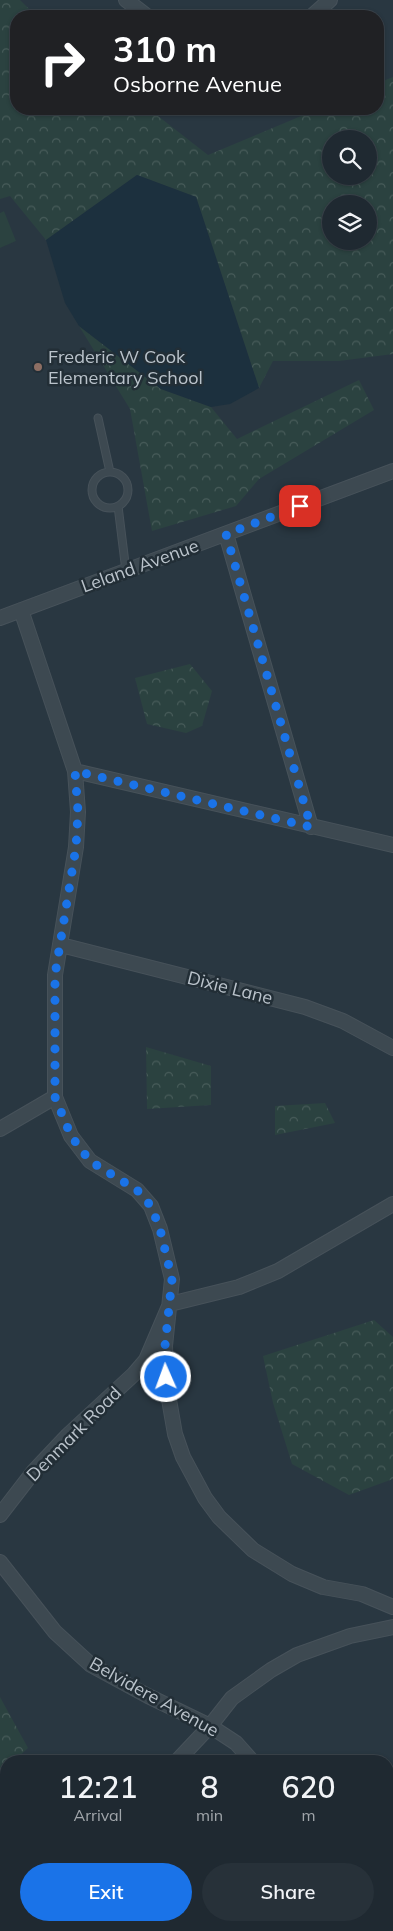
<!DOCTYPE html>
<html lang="en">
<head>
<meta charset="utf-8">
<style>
	:root { --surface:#1f2931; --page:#273139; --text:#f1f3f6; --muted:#a1a6ab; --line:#3c454d; --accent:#1a73e8 }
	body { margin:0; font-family:Mulish,sans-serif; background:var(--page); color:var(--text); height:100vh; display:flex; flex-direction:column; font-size:19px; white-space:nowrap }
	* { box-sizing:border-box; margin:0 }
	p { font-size:16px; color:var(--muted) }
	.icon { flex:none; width:28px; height:28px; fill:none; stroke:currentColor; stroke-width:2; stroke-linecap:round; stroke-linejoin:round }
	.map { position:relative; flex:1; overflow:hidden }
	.side { position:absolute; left:0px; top:1755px; width:394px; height:176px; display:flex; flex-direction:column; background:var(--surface); border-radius:20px 20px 0 0; box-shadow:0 1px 4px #0004,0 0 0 1px var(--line) }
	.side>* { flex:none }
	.banner { position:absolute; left:10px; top:10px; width:374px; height:105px; border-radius:20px; box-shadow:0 1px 4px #0004,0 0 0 1px var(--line); background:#202124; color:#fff; overflow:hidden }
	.fabs { position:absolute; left:322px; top:130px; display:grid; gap:10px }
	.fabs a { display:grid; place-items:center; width:55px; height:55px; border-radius:50%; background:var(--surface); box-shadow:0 1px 4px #0004,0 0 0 1px var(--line); font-size:25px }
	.pin { position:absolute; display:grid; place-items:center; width:42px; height:42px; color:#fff; margin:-21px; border-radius:10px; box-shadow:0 2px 8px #0006 }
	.me { position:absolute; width:55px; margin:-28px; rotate:358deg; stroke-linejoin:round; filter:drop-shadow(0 0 4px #0008) }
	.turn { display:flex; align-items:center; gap:18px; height:105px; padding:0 20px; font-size:22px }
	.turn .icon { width:65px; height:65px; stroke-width:2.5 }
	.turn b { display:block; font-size:35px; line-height:42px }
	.eta { display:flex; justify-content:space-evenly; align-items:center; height:85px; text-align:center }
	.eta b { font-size:30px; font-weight:600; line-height:35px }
	.action { display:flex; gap:10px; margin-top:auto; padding:10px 20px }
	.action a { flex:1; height:58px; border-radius:30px; background:var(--accent); color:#fff; font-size:20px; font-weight:600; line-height:58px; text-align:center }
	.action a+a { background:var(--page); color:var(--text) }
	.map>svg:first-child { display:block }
	.green { fill:#2b4240 }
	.forest { fill:url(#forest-crowns); fill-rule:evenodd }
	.water { fill:#1c303e }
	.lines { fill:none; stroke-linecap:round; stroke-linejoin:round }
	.service-casing { stroke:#47525a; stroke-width:9 }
	.minor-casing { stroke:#47525a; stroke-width:16 }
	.service { stroke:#3d4951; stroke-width:7 }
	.minor { stroke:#3d4951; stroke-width:14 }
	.route { stroke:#1a73e8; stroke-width:9; stroke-dasharray:0 16.2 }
	.education-dot { fill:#8d6e63; stroke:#222e36; stroke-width:2 }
	.labels { text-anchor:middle; stroke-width:5; stroke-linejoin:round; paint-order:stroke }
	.poi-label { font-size:18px; fill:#bac3cb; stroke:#222e36; text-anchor:start }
	.street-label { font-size:18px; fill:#bac3cb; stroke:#222e36 }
</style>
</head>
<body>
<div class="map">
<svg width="393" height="1931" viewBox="0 0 393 1931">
	<defs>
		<pattern id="forest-crowns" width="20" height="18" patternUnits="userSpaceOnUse" patternTransform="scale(1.25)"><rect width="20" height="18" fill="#2b4240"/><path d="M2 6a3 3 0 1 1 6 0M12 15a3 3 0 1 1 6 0" fill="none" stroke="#485c5a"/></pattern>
	</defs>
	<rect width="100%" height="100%" fill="#293741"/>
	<!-- green -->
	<path class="green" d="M 4,211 L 16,241 L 0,248 L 0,213 Z"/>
	<!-- forest -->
	<path class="forest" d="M 0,0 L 20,0 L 36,16 L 16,16 L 16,109 L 149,109 L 208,155 L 318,109 L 378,109 L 378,83 L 393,77 L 393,354 L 339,361 L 273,361 L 259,388 L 196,197 L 137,175 L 46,240 L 10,196 L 0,199 ZM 331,139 L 369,139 L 369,176 L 331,176 ZM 331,204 L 369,204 L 369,241 L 331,241 Z
		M 79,326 L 161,389 L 211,407 L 237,439 L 359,380 L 374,410 L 259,479 L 236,506 L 152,531 L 130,409 Z
		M 190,664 L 212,691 L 202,726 L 186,733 L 147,724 L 135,678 Z
		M 146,1047 L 211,1066 L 211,1105 L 147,1109 Z
		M 325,1103 L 335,1123 L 275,1135 L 275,1106 Z
		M 374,1320 L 393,1337 L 393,1479 L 349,1495 L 292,1464 L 273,1403 L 263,1356 Z
		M 0,1697 L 28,1748 L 14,1761 L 6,1761 L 6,1768 L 0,1773 Z
		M 174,1925 L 253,1925 L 264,1931 L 169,1931 Z"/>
	<!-- water -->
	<path class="water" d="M 137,175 L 196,197 L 259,388 L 230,404 L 211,407 L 161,389 L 79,326 L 65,303 L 46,240 Z"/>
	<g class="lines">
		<defs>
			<path id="service" d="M 98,418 L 110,472
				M92 490a18 18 0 1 1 36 0a18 18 0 1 1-36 0Z
				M 118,506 L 126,571"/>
			<path id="minor" d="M 126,0 L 147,16
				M 312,16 L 330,0
				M 226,534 L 311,827
				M 21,610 L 75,771 L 78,812 L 76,847 L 55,975 L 55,1097 L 71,1136 L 90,1161 L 137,1190 L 151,1206 L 160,1229 L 172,1279 L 165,1346 L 167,1388 L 175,1434 L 183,1457 L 205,1498 L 219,1517 L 253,1550 L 292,1574 L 323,1587 L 362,1594 L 393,1607
				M 0,618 L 393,471
				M 75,771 L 393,845
				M 61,945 L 305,1007 L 343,1021 L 393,1048
				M 0,1129 L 55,1097
				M 0,1515 L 34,1471 L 68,1435 L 134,1374 L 146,1360 L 170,1304 L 239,1287 L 278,1271 L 393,1204
				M 0,1562 L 55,1632 L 91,1665 L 148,1696 L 210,1726 L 236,1743 L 252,1761
				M 177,1761 L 210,1726 L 232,1698 L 271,1670 L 297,1655 L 350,1636 L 393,1627
				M 0,1881 L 6,1875
				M 388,1901 L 393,1904"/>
		</defs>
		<!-- service casing -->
		<use href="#service" class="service-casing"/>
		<!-- minor casing -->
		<use href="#minor" class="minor-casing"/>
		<!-- service -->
		<use href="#service" class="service"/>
		<!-- minor -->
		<use href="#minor" class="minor"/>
	</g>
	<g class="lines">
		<!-- route -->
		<path class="route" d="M 166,1377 L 165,1346 L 172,1279 L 160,1229 L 151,1206 L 137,1190 L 90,1161 L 71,1136 L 55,1097 L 55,975 L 76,847 L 78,812 L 75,771 L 311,827 L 226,534 L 300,506"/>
	</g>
	<!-- markers -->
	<circle class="education-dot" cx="38" cy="367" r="5"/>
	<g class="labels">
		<!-- poi labels -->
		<g class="poi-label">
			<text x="48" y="363">Frederic W Cook<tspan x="48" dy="21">Elementary School</tspan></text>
		</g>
		<!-- street labels -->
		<g class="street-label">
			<text transform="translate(140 566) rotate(-20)" y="6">Leland Avenue</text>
			<text transform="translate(230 988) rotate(14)" y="6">Dixie Lane</text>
			<text transform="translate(74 1434) rotate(-45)" y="6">Denmark Road</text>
			<text transform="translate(154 1697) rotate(29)" y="6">Belvidere Avenue</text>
		</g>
	</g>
</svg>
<div class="fabs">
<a><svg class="icon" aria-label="search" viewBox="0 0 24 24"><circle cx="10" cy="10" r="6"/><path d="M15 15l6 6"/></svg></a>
<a><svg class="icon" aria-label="layers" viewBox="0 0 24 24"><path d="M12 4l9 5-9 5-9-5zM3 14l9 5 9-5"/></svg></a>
</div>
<div class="pin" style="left:300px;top:506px;background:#d93025"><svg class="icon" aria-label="arrive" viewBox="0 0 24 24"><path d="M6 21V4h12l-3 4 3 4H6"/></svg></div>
<svg class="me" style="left:166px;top:1377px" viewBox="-20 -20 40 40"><circle r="17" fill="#1a73e8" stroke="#fff" stroke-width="3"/><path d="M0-11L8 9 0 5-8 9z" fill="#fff"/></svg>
<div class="banner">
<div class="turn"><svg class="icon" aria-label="right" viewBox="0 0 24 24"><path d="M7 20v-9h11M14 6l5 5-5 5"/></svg><div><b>310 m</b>Osborne Avenue</div></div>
</div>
<section class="side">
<div class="eta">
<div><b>12:21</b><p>Arrival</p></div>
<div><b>8</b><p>min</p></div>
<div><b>620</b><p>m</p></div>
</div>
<div class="action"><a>Exit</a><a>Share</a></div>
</section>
</div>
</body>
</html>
